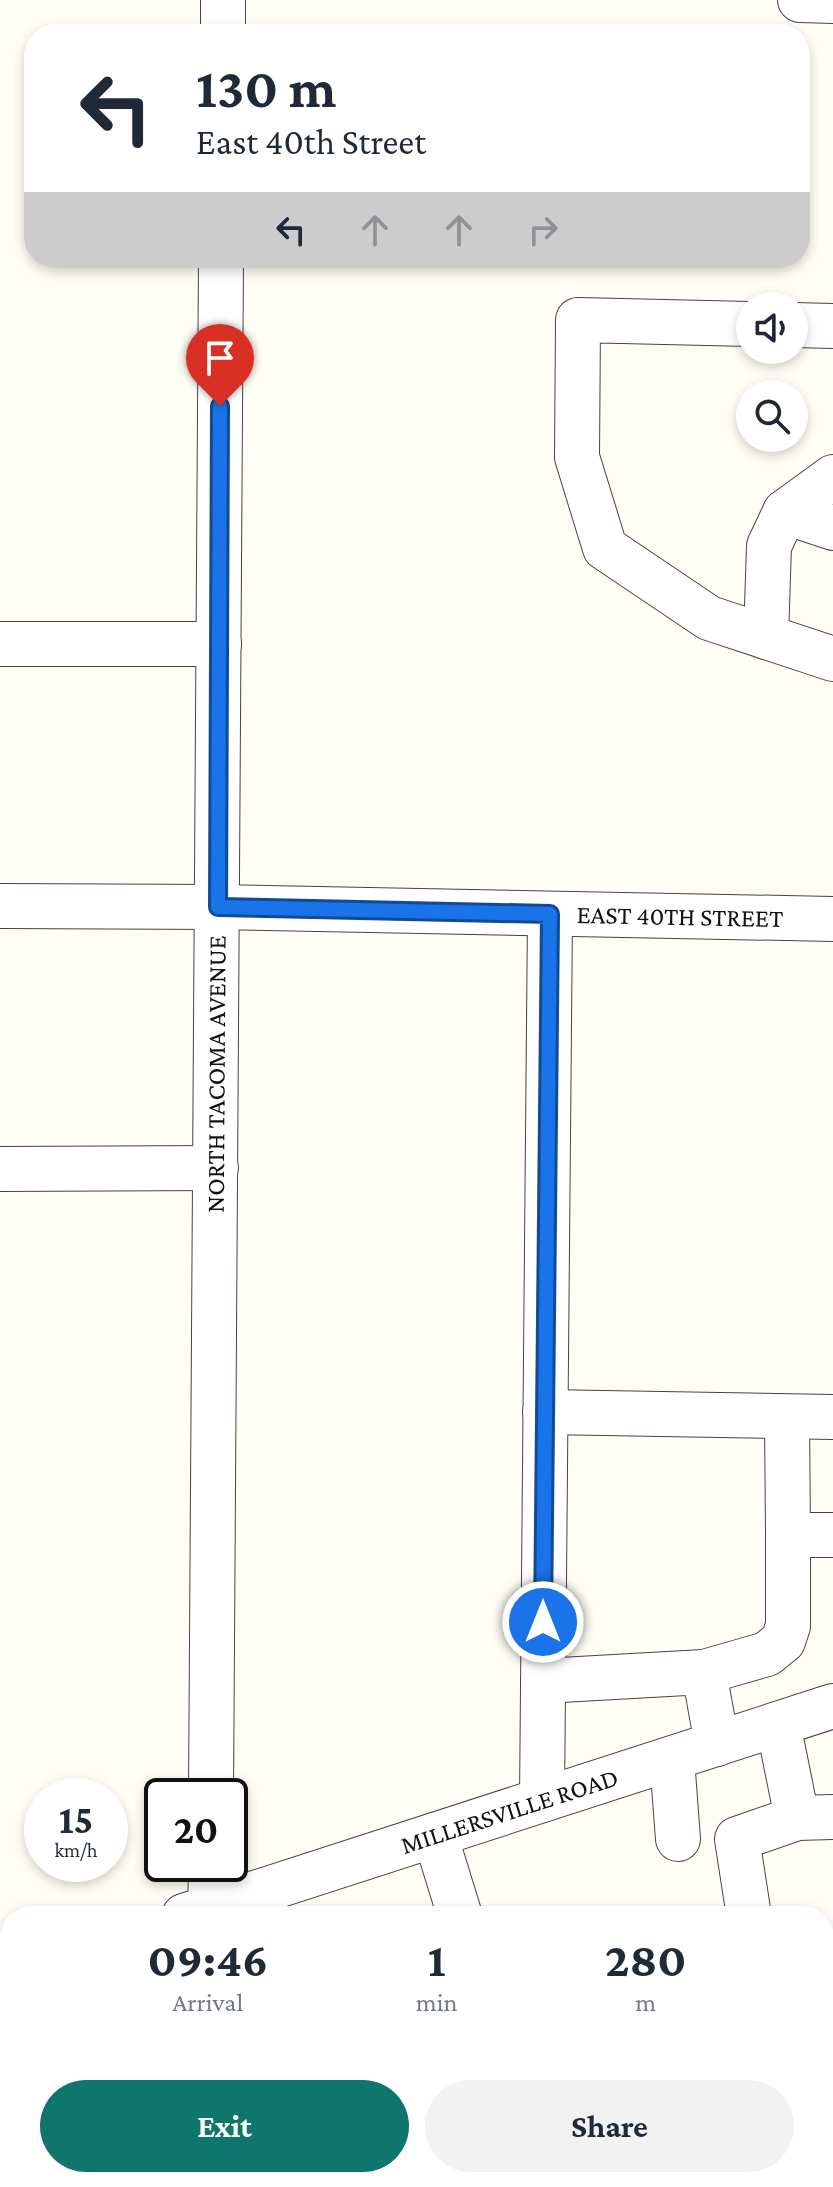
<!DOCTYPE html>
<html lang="en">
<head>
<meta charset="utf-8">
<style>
	:root { --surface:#fff; --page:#f2f2f3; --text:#1f2937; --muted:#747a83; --accent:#0f766e }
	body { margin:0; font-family:"Crimson Pro",serif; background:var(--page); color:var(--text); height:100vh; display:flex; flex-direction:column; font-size:30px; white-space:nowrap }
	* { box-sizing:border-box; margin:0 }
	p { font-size:26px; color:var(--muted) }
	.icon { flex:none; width:44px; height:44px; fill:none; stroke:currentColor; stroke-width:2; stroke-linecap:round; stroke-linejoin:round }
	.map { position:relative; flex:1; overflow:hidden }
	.panel { position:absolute; left:0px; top:1906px; width:834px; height:282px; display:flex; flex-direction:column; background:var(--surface); border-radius:32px 32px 0 0; box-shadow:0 4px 12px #0003 }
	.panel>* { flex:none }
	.banner { position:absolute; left:24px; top:24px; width:786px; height:244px; border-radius:32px; box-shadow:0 4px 12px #0003; background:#fff; color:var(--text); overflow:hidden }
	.tools { position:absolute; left:736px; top:292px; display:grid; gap:16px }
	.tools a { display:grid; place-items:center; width:72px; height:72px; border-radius:50%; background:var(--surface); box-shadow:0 4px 12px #0003; font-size:40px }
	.speed { position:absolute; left:24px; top:1778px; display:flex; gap:16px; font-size:40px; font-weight:700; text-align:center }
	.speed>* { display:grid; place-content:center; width:104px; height:104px; border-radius:50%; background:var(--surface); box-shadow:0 4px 12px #0003; line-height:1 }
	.speed small { font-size:20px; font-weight:400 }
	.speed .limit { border:4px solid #111; border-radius:12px; background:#fff; color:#111 }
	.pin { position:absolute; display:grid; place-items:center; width:68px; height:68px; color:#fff; margin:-82px -34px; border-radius:50% 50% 50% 0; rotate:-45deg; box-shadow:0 0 8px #0007 }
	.pin .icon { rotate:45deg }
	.me { position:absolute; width:88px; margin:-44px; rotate:0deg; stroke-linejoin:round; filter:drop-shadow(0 0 6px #0008) }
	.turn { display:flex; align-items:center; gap:28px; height:168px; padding:0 40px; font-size:36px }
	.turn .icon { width:104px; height:104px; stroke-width:2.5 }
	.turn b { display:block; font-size:56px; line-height:68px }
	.lanes { display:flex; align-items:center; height:76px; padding:0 40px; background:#0003; justify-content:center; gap:40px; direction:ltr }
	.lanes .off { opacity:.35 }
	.eta { display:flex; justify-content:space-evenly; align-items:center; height:136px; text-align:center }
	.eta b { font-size:48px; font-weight:700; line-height:56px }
	.action { display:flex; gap:16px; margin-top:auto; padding:16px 40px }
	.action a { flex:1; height:92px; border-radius:48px; background:var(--accent); color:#fff; font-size:32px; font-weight:700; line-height:92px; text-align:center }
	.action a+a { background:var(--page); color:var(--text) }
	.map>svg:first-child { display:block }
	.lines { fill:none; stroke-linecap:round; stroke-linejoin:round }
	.minor-casing { stroke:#444; stroke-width:46 }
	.minor { stroke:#fff; stroke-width:44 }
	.route-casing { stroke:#114b97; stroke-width:20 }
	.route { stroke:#1a73e8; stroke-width:14 }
	.labels { text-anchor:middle; stroke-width:8; stroke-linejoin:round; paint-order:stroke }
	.street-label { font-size:26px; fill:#111; stroke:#fff }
</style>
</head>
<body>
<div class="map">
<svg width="833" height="2187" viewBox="0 0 833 2187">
	<rect width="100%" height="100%" fill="#fffdf5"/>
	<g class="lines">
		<defs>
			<g id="minor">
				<path d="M 800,0 L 833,1"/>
				<path d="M 223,34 L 223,0"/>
				<path d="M 750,324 L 578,320 L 577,457 L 605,548 L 709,618 L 833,659"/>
				<path d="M 794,325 L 833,326"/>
				<path d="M 785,512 L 833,528"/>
				<path d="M 766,637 L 769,546 L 785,512 L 833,477"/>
				<path d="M 0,644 L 219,644"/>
				<path id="s1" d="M 0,906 L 218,907 L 833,919"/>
				<path d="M 0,1169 L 216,1168"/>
				<path d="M 545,1412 L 833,1417"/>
				<path d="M 787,1417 L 788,1535"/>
				<path d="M 704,1672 L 767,1654 L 783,1641 L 788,1626 L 788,1535 L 833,1535"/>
				<path d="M 543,1681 L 704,1672 L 717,1744"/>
				<path d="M 778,1724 L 797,1818"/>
				<path d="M 672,1759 L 678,1839"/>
				<path id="s2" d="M 211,1796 L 221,258"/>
				<path d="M 542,1800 L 550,914"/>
				<path d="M 435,1835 L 460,1916"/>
				<path id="s3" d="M 184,1916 L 833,1706"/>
				<path d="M 210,1916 L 211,1864"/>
				<path d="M 749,1916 L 737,1839 L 797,1818 L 833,1817"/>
				<path d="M 0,1974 L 10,1971"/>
				<path d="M 824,1984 L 833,1983"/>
				<path d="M 824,2075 L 833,2074"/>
				<path d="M 209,2187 L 209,2178"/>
				<path d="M 787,2187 L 787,2178"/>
			</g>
		</defs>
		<!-- minor casing -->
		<use href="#minor" class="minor-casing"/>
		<!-- minor -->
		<use href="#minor" class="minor"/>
	</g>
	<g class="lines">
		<defs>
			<path id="route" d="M 220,406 L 218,907 L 550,914 L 543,1622"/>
		</defs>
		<!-- route casing -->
		<use href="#route" class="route-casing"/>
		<!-- route -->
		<use href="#route" class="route"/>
	</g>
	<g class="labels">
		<!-- street labels -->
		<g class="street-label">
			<text dy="9" stroke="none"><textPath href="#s1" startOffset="680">EAST 40TH STREET</textPath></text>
			<text dy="9" stroke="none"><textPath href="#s2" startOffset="722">NORTH TACOMA AVENUE</textPath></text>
			<text dy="9" stroke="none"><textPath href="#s3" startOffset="342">MILLERSVILLE ROAD</textPath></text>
		</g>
	</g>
</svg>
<div class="tools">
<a><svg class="icon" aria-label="sound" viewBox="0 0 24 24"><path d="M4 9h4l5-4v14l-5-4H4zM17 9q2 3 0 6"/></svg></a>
<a><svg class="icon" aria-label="search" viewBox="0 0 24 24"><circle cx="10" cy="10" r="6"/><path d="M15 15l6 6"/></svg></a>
</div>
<div class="speed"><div>15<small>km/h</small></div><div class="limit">20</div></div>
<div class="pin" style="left:220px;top:406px;background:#d93025"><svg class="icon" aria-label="arrive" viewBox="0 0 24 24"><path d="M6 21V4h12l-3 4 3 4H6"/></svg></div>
<svg class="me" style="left:543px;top:1622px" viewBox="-20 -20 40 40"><circle r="17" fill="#1a73e8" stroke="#fff" stroke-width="3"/><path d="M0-11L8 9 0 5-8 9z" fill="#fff"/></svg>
<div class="banner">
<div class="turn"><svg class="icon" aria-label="left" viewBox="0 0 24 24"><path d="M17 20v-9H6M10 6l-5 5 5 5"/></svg><div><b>130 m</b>East 40th Street</div></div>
<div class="lanes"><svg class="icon" aria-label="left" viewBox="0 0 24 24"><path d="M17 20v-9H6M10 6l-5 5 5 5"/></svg><svg class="icon off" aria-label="ahead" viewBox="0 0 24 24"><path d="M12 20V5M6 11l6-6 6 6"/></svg><svg class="icon off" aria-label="ahead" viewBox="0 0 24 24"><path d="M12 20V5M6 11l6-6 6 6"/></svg><svg class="icon off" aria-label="right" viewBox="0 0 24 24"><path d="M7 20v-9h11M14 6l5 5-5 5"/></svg></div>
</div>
<section class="panel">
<div class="eta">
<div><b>09:46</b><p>Arrival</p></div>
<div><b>1</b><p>min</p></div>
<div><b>280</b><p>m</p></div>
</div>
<div class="action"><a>Exit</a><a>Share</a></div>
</section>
</div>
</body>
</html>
